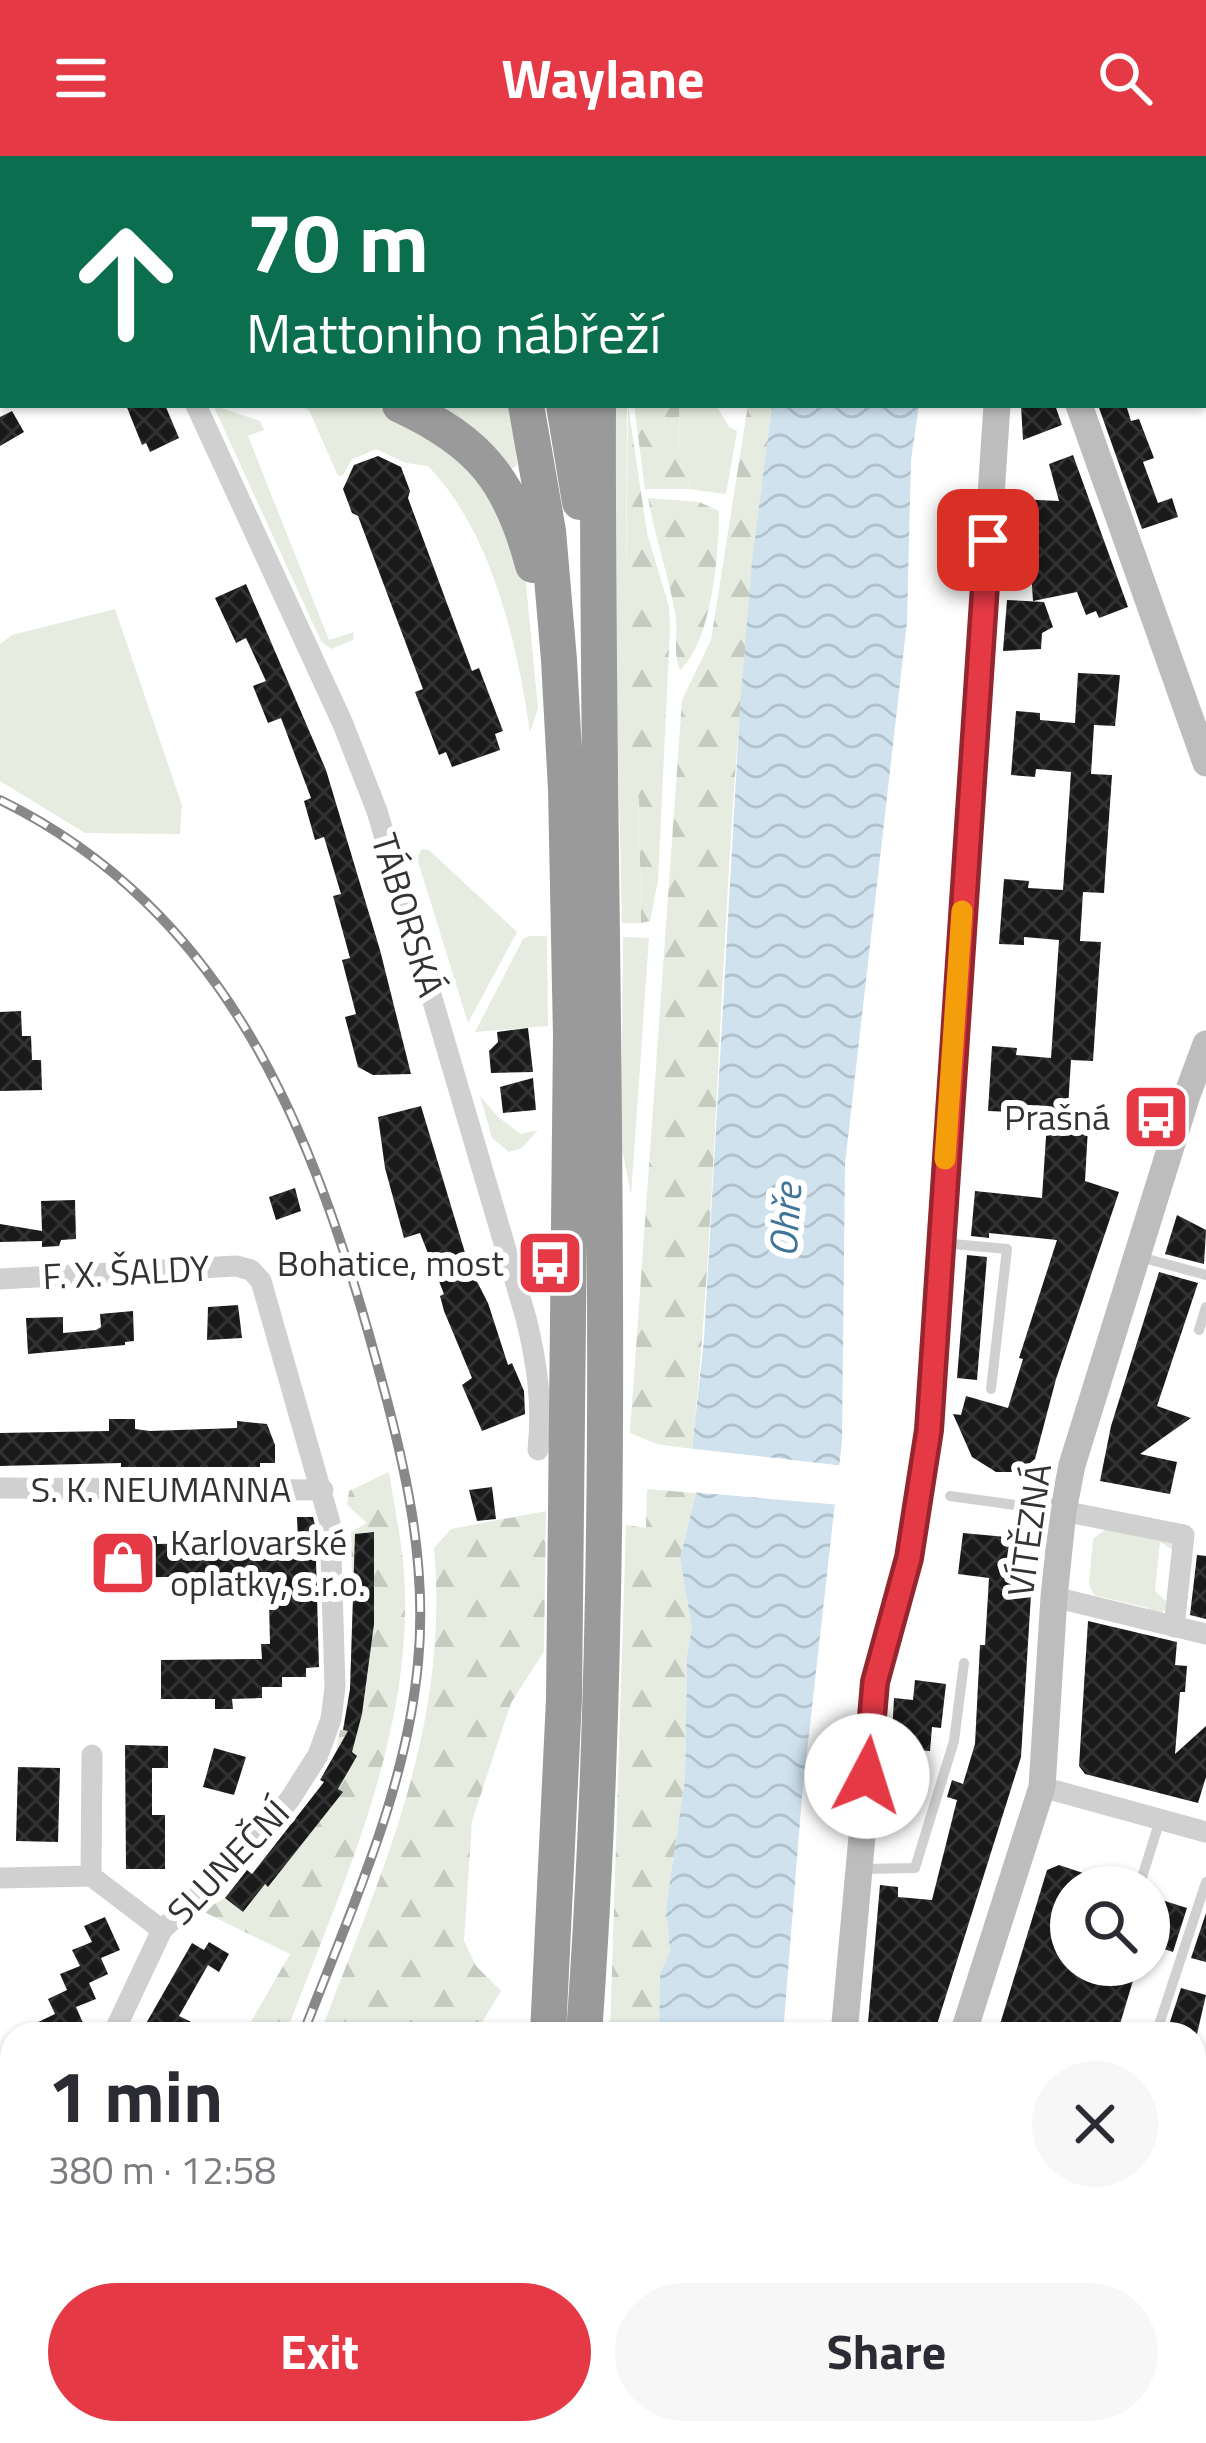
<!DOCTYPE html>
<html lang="en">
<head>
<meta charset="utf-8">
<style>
	:root { --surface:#fff; --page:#f7f7f7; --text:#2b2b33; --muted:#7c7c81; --accent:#e63946 }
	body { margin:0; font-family:"Titillium Web",sans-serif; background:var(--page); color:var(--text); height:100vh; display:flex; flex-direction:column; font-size:45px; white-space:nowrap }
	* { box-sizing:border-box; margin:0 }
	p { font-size:39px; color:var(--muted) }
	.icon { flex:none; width:66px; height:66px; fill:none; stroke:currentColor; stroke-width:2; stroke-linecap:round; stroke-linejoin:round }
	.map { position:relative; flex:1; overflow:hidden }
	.details { position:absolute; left:0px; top:1866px; width:1206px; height:423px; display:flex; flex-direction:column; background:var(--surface); border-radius:36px 36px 0 0; box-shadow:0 3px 9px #0004 }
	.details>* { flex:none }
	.banner { position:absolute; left:0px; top:0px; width:1206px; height:252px; box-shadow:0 3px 9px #0004; background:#0b6e4f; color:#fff; overflow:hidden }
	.controls { position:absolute; left:1050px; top:1710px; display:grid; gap:24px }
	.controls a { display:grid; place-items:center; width:120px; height:120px; border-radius:50%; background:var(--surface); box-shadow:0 3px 9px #0004; font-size:60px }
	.pin { position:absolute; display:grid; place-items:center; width:102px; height:102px; color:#fff; margin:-51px; border-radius:24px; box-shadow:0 6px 18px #0006 }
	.me { position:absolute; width:132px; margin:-66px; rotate:5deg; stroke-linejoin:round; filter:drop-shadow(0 0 9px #0008) }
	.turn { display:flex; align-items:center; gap:42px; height:252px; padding:0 48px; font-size:54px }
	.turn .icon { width:156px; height:156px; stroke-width:2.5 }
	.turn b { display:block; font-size:84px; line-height:102px }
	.round { display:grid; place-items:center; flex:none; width:126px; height:126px; border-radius:63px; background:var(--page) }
	.summary { display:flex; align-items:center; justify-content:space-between; height:204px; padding:0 48px }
	h1 { font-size:72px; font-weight:700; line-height:90px }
	.primary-button { display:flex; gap:24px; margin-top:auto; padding:24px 48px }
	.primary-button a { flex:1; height:138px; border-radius:72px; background:var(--accent); color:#fff; font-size:48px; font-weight:700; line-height:138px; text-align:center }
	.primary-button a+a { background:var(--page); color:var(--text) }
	header { display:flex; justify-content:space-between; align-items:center; height:156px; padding:0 48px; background:var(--accent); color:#fff; font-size:54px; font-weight:700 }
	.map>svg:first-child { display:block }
	.grass { fill:#e6ecdf }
	.forest { fill:url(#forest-firs) }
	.water { fill:url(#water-waves) }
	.pier { fill:#fff }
	.building { fill:url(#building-cross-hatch) }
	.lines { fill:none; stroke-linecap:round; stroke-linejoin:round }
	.lane { stroke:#d0d0d0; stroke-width:10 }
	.street { stroke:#d0d0d0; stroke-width:21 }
	.secondary { stroke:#bdbdbd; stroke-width:27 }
	.highway { stroke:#9a9a9a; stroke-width:36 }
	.rail-casing { stroke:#888; stroke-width:10 }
	.rail { stroke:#fff; stroke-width:6; stroke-dasharray:18; stroke-linecap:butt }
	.route-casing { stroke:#96252e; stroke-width:30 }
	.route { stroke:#e63946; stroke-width:21 }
	.slow { stroke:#f59e0b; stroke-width:21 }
	.labels { text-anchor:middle; stroke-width:12; stroke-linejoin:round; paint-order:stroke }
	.street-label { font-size:36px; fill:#333; stroke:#fff }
	.poi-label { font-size:36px; fill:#333; stroke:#fff; text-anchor:end }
	.water-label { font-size:39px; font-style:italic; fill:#3f7597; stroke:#fff }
</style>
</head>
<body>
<header><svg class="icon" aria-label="menu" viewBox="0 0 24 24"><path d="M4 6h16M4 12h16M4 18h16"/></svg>Waylane<svg class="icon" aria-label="search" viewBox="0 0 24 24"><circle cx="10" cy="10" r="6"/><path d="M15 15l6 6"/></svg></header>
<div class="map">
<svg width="1206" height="2287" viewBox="0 0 1206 2287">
	<defs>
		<pattern id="forest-firs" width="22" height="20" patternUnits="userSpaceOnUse" patternTransform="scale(3)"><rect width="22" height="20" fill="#e6ecdf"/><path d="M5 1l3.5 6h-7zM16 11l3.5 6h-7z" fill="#c6cbc0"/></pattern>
		<pattern id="water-waves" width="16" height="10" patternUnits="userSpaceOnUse" patternTransform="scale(3)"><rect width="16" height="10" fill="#cfe2ee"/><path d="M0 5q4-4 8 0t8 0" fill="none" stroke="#b2c2cd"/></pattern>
		<pattern id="building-cross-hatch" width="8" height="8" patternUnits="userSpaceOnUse" patternTransform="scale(3)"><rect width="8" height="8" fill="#1a1a1a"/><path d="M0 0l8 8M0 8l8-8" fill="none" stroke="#333"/></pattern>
	</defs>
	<rect width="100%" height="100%" fill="#fff"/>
	<!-- grass -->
	<path class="grass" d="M 201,0 L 460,0 L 460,3 L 201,3 Z
		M 213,249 L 260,265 L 264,274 L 248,280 L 329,484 L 354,476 L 353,484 L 331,493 L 321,485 Z
		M 296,249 L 379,252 L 407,264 L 493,331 L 525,418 L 538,552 L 530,576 C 517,487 492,376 428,310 L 406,307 L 376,293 L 351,304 L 343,319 L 338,320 L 309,254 Z
		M 433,249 L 511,249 L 517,309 L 512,313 Z
		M 610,249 L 627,249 L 625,606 L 639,642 L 641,767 L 622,767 Z
		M 679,249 L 716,249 L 729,271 L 737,275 L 726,338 L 688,333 L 689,318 L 680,307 Z
		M 115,453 L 182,649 L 180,678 L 85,677 L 0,625 L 0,488 L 12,479 Z
		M 422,693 L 429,694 L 517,776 L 468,867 L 417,702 Z
		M 529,780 L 547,780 L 548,870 L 475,876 L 523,783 Z
		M 623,781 L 649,782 L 631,1039 L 621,987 Z
		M 480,940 L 498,961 L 521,978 L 538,974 L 522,992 L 509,996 L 492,982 Z
		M 1106,1373 L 1173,1385 L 1176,1396 L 1160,1386 L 1155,1435 L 1170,1449 L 1159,1459 L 1148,1457 L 1148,1452 L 1094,1439 L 1089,1428 L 1093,1383 Z"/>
	<!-- forest -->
	<path class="forest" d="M 628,249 L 647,377 L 669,451 L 670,472 L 658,725 L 650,765 L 641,767 L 639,642 L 624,605 Z
		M 634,249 L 679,249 L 680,307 L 689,318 L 688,333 L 645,333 Z
		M 748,249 L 772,249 C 749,427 734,605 725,784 C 715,954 710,1124 692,1293 L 657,1288 L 630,1277 L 682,544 L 711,484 Z
		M 648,342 L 699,346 L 719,355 C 719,397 712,486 680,514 C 672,496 679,476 675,456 C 668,418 655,381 648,342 Z
		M 389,1316 C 395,1355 404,1395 405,1435 C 409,1591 339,1735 286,1878 L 244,1878 L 290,1798 L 202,1755 L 225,1742 L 243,1756 L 265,1728 L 269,1730 L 342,1636 L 338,1633 L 354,1605 L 336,1595 L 340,1574 L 356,1576 L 372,1418 L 352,1418 L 351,1376 L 367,1367 L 347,1349 L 349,1335 Z
		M 647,1333 L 696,1337 L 680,1403 L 692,1472 L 687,1499 L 685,1622 L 666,1753 L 670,1795 L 660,1818 L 659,1878 L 610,1878 L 626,1369 L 646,1372 Z
		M 546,1355 L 544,1495 L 511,1547 L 472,1665 L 464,1785 L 476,1810 L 501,1835 L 476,1876 L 481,1878 L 320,1878 C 382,1714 450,1572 434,1392 L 451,1373 Z
		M 12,2058 L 12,2277 L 131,2277 L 126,2287 L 0,2287 L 0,2065 Z
		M 166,2277 L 249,2277 L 243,2287 L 162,2287 Z
		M 346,2277 L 426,2277 L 422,2287 L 380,2287 Z
		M 509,2277 L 613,2277 L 607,2287 L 504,2287 Z"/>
	<!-- water -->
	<path class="water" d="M 772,249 L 919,249 L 911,304 L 907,466 L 845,1008 L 842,1285 L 802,1640 L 783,1878 L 659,1878 L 660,1818 L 670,1795 L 666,1753 L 685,1622 L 687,1499 L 692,1472 L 680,1403 L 696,1337 L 692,1293 L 704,1183 L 740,552 L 752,406 Z
		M 613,2277 L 712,2277 L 709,2287 L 607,2287 Z"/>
	<!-- pier -->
	<path class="pier" d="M 686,1292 L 845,1310 L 841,1349 L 690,1336 Z"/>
	<!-- building -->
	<path class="building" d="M 126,249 L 165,249 L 179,282 L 150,296 L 146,287 L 142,289 Z
		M 1021,249 L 1055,249 L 1062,269 L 1023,284 Z
		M 1098,249 L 1126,249 L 1131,265 L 1139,263 L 1154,302 L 1143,306 L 1158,347 L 1172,342 L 1178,361 L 1142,373 Z
		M 12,255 L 24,276 L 0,290 L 0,261 Z
		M 1073,299 L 1128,451 L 1099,462 L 1096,455 L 1086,459 L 1077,436 L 1033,445 L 1030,400 L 1010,400 L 1014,343 L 1059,345 L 1049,308 Z
		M 378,300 L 401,311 L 410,335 L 408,342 L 472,515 L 479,512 L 503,575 L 495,578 L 500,594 L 452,611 L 446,596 L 439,599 L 415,536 L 423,533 L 358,360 L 352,357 L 343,333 L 354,309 Z
		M 246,428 L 326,614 L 380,794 L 411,918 L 373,919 L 358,911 L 345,861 L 356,858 L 342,804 L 350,802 L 333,740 L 341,738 L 324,681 L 315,684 L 304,645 L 311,642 L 281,562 L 268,567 L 253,530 L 266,525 L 246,482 L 236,487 L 215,442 Z
		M 1007,444 L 1044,446 L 1053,471 L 1042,477 L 1041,493 L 1003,495 Z
		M 1078,517 L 1120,519 L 1115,570 L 1094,569 L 1091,618 L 1112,619 L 1106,705 L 1104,737 L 1083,736 L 1080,785 L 1101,786 L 1099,814 L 1093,905 L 1071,904 L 1068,952 L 1089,954 L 1085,1025 L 1119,1036 L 1056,1223 L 1035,1303 L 1019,1316 L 996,1316 L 972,1301 L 953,1258 L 961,1259 L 966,1240 L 1008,1252 L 1023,1203 L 1019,1202 L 1057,1084 L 989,1077 L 989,1082 L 971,1080 L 975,1035 L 1042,1042 L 1048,950 L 1013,948 L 1013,956 L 988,955 L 992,890 L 1017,892 L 1016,899 L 1051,902 L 1059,784 L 1024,781 L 1024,789 L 999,788 L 1004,723 L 1029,725 L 1028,732 L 1063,734 L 1071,616 L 1036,613 L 1035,621 L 1011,619 L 1016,555 L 1040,557 L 1040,564 L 1075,567 Z
		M 21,855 L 22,880 L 31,880 L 32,904 L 41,904 L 42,934 L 0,935 L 0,856 Z
		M 528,872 L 533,916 L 491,917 L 489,895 L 498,886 L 497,876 Z
		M 533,922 L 536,954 L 503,957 L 500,931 Z
		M 421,950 L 469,1110 L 488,1147 L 508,1209 L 512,1207 L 524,1235 L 525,1258 L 482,1275 L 462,1229 L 472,1222 L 444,1155 L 440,1140 L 444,1138 L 420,1077 L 404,1082 L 385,1012 L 378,961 Z
		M 295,1032 L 301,1055 L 276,1064 L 269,1041 Z
		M 75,1044 L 76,1083 L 61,1084 L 59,1090 L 42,1091 L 42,1085 L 0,1086 L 0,1068 L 42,1075 L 41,1045 Z
		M 1177,1059 L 1206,1074 L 1204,1108 L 1165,1098 Z
		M 967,1099 L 987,1101 L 977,1224 L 957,1222 Z
		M 1159,1116 L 1198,1127 L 1157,1250 L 1191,1262 L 1140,1298 L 1177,1306 L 1170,1338 L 1100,1325 L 1111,1270 Z
		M 238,1149 L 242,1182 L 207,1184 L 208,1151 Z
		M 133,1155 L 134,1185 L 125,1186 L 125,1189 L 28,1198 L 26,1162 L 63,1161 L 63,1177 L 96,1174 L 101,1171 L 100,1158 Z
		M 109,1263 L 135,1263 L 135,1273 L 150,1275 L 237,1272 L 237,1265 L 267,1268 L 275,1289 L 275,1307 L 260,1307 L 260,1311 L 121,1311 L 121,1307 L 0,1310 L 0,1277 L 109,1275 Z
		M 492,1331 L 496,1363 L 477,1365 L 469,1334 Z
		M 297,1361 L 313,1361 L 315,1369 L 319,1511 L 306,1512 L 306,1521 L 282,1521 L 282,1531 L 262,1531 L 262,1542 L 232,1543 L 233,1553 L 215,1553 L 215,1543 L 161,1543 L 161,1504 L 262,1503 L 261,1488 L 270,1488 L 269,1444 L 214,1445 L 213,1420 L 116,1422 L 115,1389 L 140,1389 L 140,1381 L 157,1380 L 157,1388 L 298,1385 Z
		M 374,1376 L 374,1468 L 362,1558 L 352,1596 L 357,1600 L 338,1633 L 343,1636 L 268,1731 L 265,1728 L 243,1756 L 225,1742 L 247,1714 L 252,1718 L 324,1626 L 320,1624 L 348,1575 L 343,1574 L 350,1533 L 355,1378 Z
		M 963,1377 L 1017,1382 L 1017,1388 L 1030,1397 L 1033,1406 L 1021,1601 L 934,1878 L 867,1878 L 880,1729 L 898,1731 L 898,1741 L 932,1744 L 957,1644 L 947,1641 L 952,1624 L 963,1628 L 975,1588 L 980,1489 L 985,1489 L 989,1422 L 958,1418 Z
		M 1197,1399 L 1206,1400 L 1206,1463 L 1190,1459 Z
		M 1088,1465 L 1177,1486 L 1175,1509 L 1187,1510 L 1185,1536 L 1180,1536 L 1175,1598 L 1206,1570 L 1206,1621 L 1198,1647 L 1085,1618 L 1079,1610 Z
		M 915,1524 L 946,1528 L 941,1572 L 932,1571 L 930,1595 L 915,1594 L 908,1650 L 888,1649 L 894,1542 L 913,1544 Z
		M 125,1589 L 168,1590 L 168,1612 L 152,1612 L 152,1659 L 165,1659 L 165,1713 L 126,1713 Z
		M 214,1592 L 246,1601 L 234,1639 L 203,1631 Z
		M 18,1611 L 60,1612 L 58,1686 L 16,1685 Z
		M 1059,1709 L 1116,1728 L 1116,1731 L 1071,1731 L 1071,1796 L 1067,1809 L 1106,1809 L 1135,1818 L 1117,1878 L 997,1878 L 1047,1714 Z
		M 1149,1740 L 1187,1752 L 1173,1796 L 1149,1788 Z
		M 1206,1757 L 1206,1806 L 1191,1802 Z
		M 105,1761 L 120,1794 L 101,1802 L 108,1818 L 89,1827 L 96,1843 L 76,1851 L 83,1867 L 59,1878 L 13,1878 L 55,1858 L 48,1843 L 67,1834 L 60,1818 L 80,1810 L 72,1794 L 92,1786 L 84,1770 Z
		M 209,1786 L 229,1798 L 219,1816 L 208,1809 L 179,1860 L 216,1878 L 140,1878 L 192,1787 L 204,1794 Z
		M 1181,1832 L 1206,1839 L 1197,1878 L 1166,1878 Z"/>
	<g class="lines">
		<!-- lane -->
		<path class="lane" d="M 1108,2 L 1114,2
			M 942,1087 L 1007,1093 L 991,1233
			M 1140,1101 L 1206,1119
			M 1199,1174 L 1206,1151
			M 950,1340 L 1059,1355
			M 860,1713 L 915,1712 L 954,1585 L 964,1507
			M 1139,1731 L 1160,1664
			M 1156,1878 L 1206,1726
			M 262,2287 L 267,2277"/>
		<!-- street -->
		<path class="street" d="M 85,0 L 86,3
			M 0,221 L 3,220
			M 196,249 L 343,568 L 377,655 L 526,1162 C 537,1207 543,1248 538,1294
			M 0,1123 L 236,1110 L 251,1114 L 261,1125 L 330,1367 L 335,1531 L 331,1563 L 318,1599 L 290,1643 L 254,1686 L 162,1774 L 113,1878
			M 0,1332 L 323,1334
			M 1063,1355 L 1184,1379 L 1174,1471
			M 1054,1441 L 1206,1478
			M 1042,1631 L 1206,1676
			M 91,1720 L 92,1599
			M 0,1722 L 91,1720 L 162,1774
			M 1194,1954 L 1206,1926
			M 0,2050 L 12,2043
			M 924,2287 L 926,2277
			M 1048,2287 L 1054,2277"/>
		<!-- secondary -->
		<path class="secondary" d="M 1012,3 L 1012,0
			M 1079,249 L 1206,607
			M 844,1878 L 876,1527 L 909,1402 L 929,1274 L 997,249
			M 963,1878 L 1042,1631 L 1054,1441 L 1063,1355 L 1072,1309 L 1187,939 L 1206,888
			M 784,2287 L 786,2277"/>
		<!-- highway -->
		<path class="highway" d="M 482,0 L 483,3
			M 523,0 L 523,3
			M 589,0 L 589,3
			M 154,3 L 154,0
			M 189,3 L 190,0
			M 400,249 C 480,286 511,325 533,409
			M 526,249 L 548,375 L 559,504 L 566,633 L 571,880 L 564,1543 L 548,1878
			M 564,249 L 580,346
			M 584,1878 C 623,1337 596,791 598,249
			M 436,2287 L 440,2277
			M 474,2287 L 478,2277"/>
		<defs>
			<path id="rail" d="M 0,644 C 228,756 313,974 376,1204 C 404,1304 428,1403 418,1507 C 406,1637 349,1758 303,1878
				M 144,2287 L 148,2277"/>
		</defs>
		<!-- rail casing -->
		<use href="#rail" class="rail-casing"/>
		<!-- rail -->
		<use href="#rail" class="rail"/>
	</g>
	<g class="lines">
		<defs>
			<path id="route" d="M 867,1620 L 875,1526 L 909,1402 L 929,1274 L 988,384"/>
		</defs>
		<!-- route casing -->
		<use href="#route" class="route-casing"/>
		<!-- route -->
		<use href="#route" class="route"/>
		<!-- slow -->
		<path class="slow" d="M 945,1003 L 962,755"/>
	</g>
	<!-- icons -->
	<defs>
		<symbol id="bus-square" viewBox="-11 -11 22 22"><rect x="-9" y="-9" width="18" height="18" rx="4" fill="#e63946" stroke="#fff"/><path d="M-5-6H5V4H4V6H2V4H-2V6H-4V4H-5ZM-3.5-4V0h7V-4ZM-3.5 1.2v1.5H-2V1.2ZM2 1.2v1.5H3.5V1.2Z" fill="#fff"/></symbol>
		<symbol id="shop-square" viewBox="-11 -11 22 22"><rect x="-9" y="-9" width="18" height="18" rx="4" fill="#e63946" stroke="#fff"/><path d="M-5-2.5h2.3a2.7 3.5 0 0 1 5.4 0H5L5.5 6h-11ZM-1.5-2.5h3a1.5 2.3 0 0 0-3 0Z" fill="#fff"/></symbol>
	</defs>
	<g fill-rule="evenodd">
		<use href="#bus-square" x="1118" y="923" width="76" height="76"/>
		<use href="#bus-square" x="512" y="1069" width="76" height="76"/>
		<use href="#shop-square" x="85" y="1369" width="76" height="76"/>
	</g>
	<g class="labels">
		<!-- street labels -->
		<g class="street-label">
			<text transform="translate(408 759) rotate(73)" y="13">TÁBORSKÁ</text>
			<text transform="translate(126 1116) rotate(-3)" y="13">F. X. ŠALDY</text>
			<text x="161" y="1346">S. K. NEUMANNA</text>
			<text transform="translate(1029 1374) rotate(-82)" y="13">VÍTĚZNÁ</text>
			<text transform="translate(228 1706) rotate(-46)" y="13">SLUNEČNÍ</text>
		</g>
		<!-- poi labels -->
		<g class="poi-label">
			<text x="1110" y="974">Prašná</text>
			<text x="504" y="1120">Bohatice, most</text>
			<text x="170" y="1399" text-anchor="start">Karlovarské<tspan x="170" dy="41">oplatky, s.r.o.</tspan></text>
		</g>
		<!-- water labels -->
		<g class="water-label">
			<text transform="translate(785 1064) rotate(-86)" y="14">Ohře</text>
		</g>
	</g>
</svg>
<div class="controls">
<a><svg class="icon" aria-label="search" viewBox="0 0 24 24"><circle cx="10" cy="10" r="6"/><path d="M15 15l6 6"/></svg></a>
</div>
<div class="pin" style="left:988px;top:384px;background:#d93025"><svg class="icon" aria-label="arrive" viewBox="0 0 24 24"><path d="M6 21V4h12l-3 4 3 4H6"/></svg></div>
<svg class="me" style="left:867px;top:1620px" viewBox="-20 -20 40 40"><circle r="19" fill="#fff"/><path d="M0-13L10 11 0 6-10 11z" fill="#e63946"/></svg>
<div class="banner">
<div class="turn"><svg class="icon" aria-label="ahead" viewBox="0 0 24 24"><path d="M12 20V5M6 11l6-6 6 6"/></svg><div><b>70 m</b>Mattoniho nábřeží</div></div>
</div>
<section class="details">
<div class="summary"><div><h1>1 min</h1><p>380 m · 12:58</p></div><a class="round"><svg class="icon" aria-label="close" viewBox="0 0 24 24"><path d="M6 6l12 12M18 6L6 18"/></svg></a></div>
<div class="primary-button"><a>Exit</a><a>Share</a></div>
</section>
</div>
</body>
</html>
